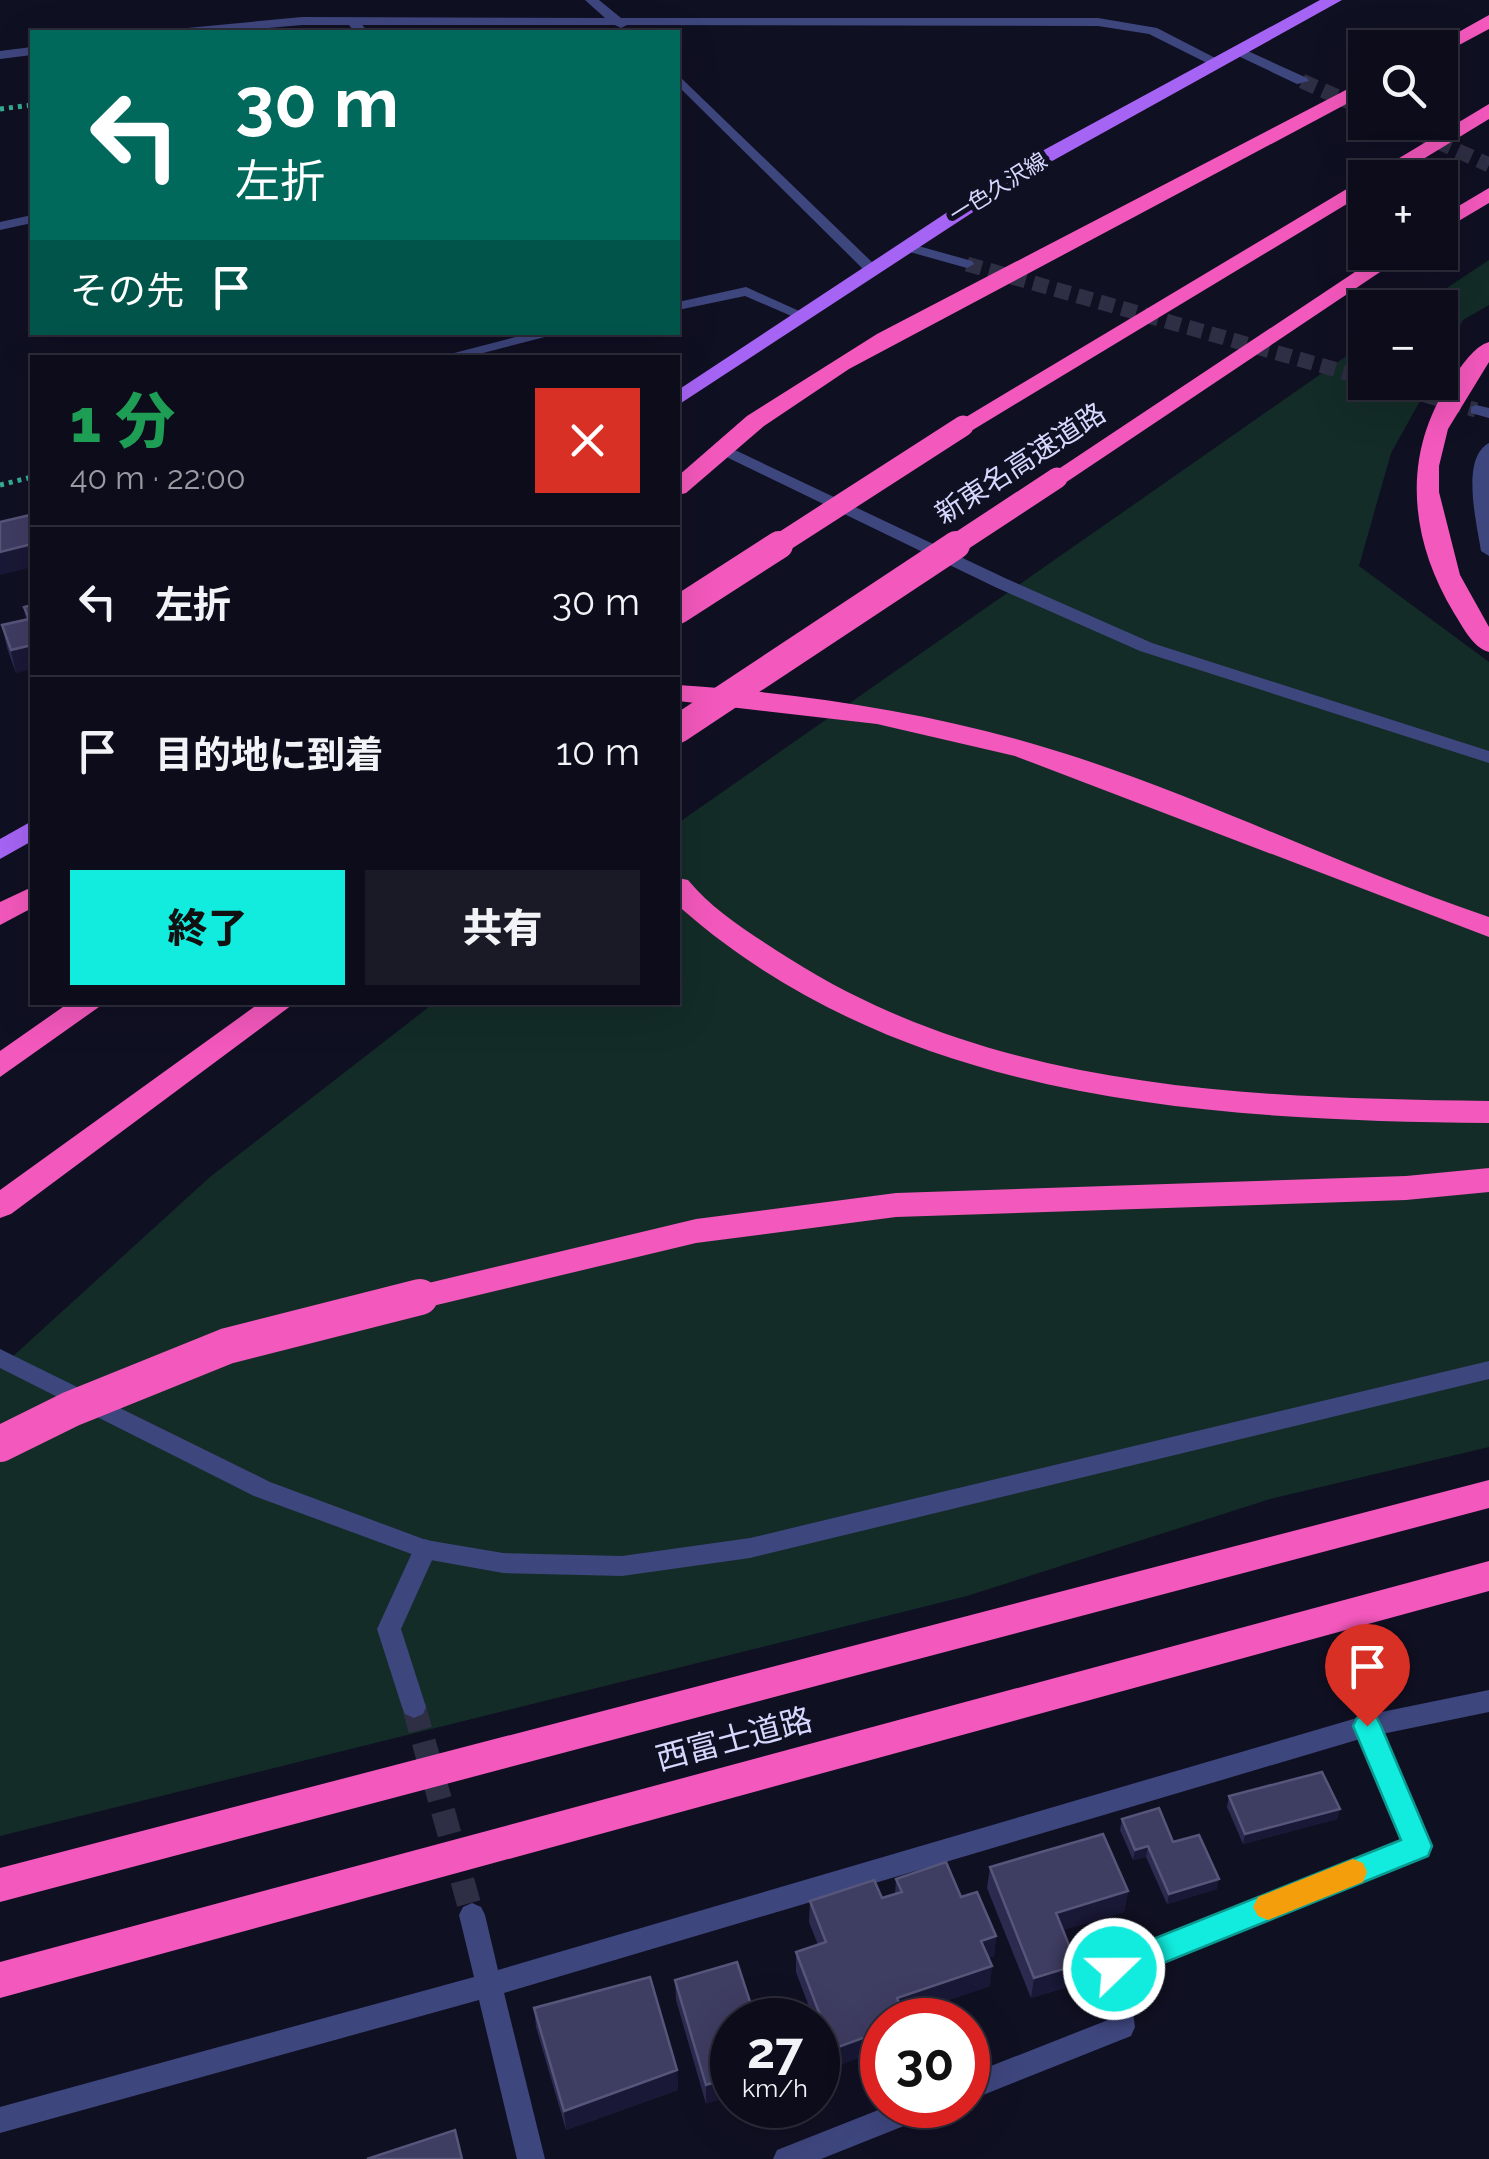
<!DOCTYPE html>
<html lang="ja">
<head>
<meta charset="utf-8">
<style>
	:root { --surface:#0c0c1a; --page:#1a1a27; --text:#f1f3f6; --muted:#9a9ba2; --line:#2c2c39; --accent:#11ecde }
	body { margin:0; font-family:Raleway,"Noto Sans JP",sans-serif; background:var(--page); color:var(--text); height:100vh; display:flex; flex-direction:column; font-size:38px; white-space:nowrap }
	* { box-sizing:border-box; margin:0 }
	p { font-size:32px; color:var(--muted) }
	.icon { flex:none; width:55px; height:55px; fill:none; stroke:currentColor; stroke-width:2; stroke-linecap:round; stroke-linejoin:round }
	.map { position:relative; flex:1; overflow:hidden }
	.side { position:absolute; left:30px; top:355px; width:650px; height:650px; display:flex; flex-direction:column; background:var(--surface); border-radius:0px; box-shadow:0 10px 40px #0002,0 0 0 2px var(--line) }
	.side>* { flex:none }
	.guide { position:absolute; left:30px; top:30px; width:650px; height:305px; border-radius:0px; box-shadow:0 10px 40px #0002,0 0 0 2px var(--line); background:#00695c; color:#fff; overflow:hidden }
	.controls { position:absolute; left:1348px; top:30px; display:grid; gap:20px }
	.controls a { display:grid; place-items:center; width:110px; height:110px; border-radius:0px; background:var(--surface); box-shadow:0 10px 40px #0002,0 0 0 2px var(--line); font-size:50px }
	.speed { position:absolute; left:710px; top:1998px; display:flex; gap:20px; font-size:50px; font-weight:700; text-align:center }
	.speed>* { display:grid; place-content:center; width:130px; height:130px; border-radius:50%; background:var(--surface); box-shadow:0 10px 40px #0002,0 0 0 2px var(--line); line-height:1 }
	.speed small { font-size:25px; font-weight:400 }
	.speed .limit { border:15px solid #d22; background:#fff; color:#111 }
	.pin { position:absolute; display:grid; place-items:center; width:85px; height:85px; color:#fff; margin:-102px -42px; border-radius:50% 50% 50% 0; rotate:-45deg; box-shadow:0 0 10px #0007 }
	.pin .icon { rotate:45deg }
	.me { position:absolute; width:110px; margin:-55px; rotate:68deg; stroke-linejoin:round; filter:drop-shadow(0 0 8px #0008) }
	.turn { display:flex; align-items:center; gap:35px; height:210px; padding:0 40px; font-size:45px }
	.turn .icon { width:130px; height:130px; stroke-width:2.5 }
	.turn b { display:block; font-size:70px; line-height:85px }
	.then { display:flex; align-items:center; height:95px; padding:0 40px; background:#0003; gap:20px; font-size:38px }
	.round { display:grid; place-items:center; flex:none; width:105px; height:105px; border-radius:0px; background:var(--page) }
	.overview { display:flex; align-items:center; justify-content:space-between; height:170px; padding:0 40px }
	h1 { font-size:60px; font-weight:800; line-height:75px; color:#1e9e55 }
	.button { display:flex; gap:20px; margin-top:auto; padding:20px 40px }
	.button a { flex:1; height:115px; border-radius:0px; background:var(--accent); color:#111; font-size:40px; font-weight:800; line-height:115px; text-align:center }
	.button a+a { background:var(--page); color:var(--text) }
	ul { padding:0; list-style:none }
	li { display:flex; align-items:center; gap:30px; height:150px; padding:0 40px; border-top:2px solid var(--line) }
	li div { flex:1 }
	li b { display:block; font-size:38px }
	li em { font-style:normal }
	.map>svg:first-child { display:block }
	.green { fill:#132c27 }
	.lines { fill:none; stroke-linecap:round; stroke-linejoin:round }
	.minor-tunnel-far1 { stroke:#2e2e44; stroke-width:15; stroke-dasharray:15 8; stroke-linecap:butt }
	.minor-tunnel { stroke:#2e2e44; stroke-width:24; stroke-dasharray:24 12; stroke-linecap:butt }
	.path { stroke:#37ad93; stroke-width:5; stroke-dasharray:4 5; stroke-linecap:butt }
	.service { fill:#3e467e; fill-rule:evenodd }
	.minor { fill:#3e467e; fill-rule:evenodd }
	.tertiary { fill:#3e467e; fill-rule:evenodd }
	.primary { fill:#a664f4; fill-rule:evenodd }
	.motorway { fill:#f358bc; fill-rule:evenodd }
	.motorway-bridge-far2 { stroke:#f358bc; stroke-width:21 }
	.motorway-bridge-far1 { stroke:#f358bc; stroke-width:28 }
	.motorway-bridge { stroke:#f358bc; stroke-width:36 }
	.wall { fill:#2c2a4f }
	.shaded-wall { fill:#191836 }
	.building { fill:#3e3d62; stroke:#56557a; stroke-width:2.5 }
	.route { fill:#11ecde; stroke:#0b9990; stroke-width:2.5 }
	.slow { fill:#f59e0b }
	.labels { text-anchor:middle; stroke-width:10; stroke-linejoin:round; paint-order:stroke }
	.far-street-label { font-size:22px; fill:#d5d7fc; stroke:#101023 }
	.street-label { font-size:28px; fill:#d5d7fc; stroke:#101023 }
	.near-street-label { font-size:32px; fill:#d5d7fc; stroke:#101023 }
</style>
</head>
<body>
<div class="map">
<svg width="1489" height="2159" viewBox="0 0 1489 2159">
	<rect width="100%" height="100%" fill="#101023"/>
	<!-- green -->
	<path class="green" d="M 1489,260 L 1489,305 L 1463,320 L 1440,363 L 1440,308 L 1418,307 Z
		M 1365,343 L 1365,382 L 1430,383 L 1391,453 L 1359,566 L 1489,662 L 1489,1447 L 1270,1499 L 967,1596 L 0,1836 L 0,1368 L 210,1177 L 434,1003 L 678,1002 L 678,823 Z"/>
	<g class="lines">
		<!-- minor-tunnel-far1 -->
		<path class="minor-tunnel-far1" d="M 1302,81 L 1365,109
			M 1395,122 L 1489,165
			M 967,264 L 1365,378
			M 1381,382 L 1476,410"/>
		<!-- minor-tunnel -->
		<path class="minor-tunnel" d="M 414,1707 L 472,1915"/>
		<!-- path -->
		<path class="path" d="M 0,109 L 32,105
			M 0,485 L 32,477"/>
		<!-- service -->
		<path class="service" d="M 349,21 L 359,21 L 368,32 L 355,32 L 348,24 Z
			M 32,215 L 32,223 L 0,230 L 0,222 Z
			M 746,287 L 808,315 L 801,319 L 796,318 L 745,296 L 678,310 L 678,302 Z
			M 535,332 L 564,332 L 464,358 L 435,358 Z
			M 720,443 L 1007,579 L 1152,643 L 1489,751 L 1489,763 L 1140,651 L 995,587 L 714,451 L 714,445 Z"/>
		<!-- minor -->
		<path class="minor" d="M 585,0 L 599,0 L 621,18 L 1098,18 L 1157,28 L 1223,62 L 1211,65 L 1149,34 L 1098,26 L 627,25 L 621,28 L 615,25 L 302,25 L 222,32 L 181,32 L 187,28 L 302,17 L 605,18 Z
			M 32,47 L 32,55 L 0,59 L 0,51 Z
			M 1239,47 L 1307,78 L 1309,81 L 1297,84 L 1234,54 L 1232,51 Z
			M 678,75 L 875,265 L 875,271 L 865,271 L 678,86 Z
			M 904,242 L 972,261 L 974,264 L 967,268 L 899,249 L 897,246 Z
			M 1476,405 L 1489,408 L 1489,418 L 1471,413 L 1471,407 Z
			M 1489,443 L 1489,556 L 1481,551 C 1477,524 1460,458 1489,443 Z
			M 425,1539 L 433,1542 L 437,1549 L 401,1629 L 426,1707 L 423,1714 L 414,1718 L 405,1714 L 402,1707 L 377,1629 L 417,1542 Z
			M 1489,1690 L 1489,1712 L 1382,1734 L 1431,1846 L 1427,1854 L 1128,1976 L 1135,2027 L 1131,2036 L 968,2101 L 968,2075 L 1108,2020 L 1101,1969 L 1105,1960 L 1403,1840 L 1360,1739 L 504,1993 L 545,2159 L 517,2159 L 479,2000 L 0,2133 L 0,2107 L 474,1977 L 459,1915 L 463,1907 L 472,1903 L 481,1907 L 485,1915 L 498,1970 L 1367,1715 Z
			M 891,2105 L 937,2105 L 934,2114 L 821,2159 L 773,2159 L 777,2150 Z"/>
		<!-- tertiary -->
		<path class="tertiary" d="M 0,1349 L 270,1482 L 426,1540 L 503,1553 L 622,1556 L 750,1538 L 1489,1361 L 1489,1379 L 750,1558 L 622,1576 L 503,1573 L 425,1559 L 254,1496 L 0,1368 Z"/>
		<!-- primary -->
		<path class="primary" d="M 1320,0 L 1342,0 L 1045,165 L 678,405 L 678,390 L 1031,157 Z
			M 32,821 L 32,841 L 0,859 L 0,839 Z"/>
		<!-- motorway -->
		<path class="motorway" d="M 1489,15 L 1489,29 L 1446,52 L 1430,48 Z
			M 1365,80 L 1365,94 L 849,369 L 764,426 L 686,493 L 678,495 L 678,476 L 747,416 L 877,334 Z
			M 1489,104 L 1489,119 L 1392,178 L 1366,178 Z
			M 1365,178 L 1365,193 L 971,431 L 955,431 L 951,426 Z
			M 1489,188 L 1489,203 L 1440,232 L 1440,217 Z
			M 1385,252 L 1410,252 L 1065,483 L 1049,483 L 1045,478 Z
			M 1489,342 L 1489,362 L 1448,429 L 1439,466 L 1439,492 L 1460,575 L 1489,627 L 1489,652 C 1473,648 1463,627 1454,613 C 1407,535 1401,448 1456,373 C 1465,362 1475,346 1489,342 Z
			M 678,685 C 815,694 949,715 1079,758 C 1218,804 1350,870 1489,917 L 1489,937 L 1015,756 L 877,724 L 678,701 Z
			M 678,878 L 688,880 C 715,913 755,936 790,959 C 998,1091 1250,1098 1489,1101 L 1489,1123 C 1208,1120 905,1103 683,910 L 678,905 Z
			M 32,887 L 32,908 L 0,925 L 0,902 Z
			M 70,1002 L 106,1002 L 0,1077 L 0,1051 Z
			M 261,1002 L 296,1002 L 11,1214 L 0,1218 L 0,1190 Z
			M 1489,1168 L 1489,1192 L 1406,1200 L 896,1217 L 696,1243 L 420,1309 L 409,1306 L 404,1297 L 409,1288 L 420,1285 L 696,1219 L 896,1193 L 1406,1176 Z
			M 1489,1480 L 1489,1508 L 0,1902 L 0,1868 Z
			M 1489,1561 L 1489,1591 L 0,1998 L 0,1962 Z"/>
		<!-- motorway-bridge-far2 -->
		<path class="motorway-bridge-far2" d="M 775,547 L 963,426
			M 952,547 L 1057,478"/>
		<!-- motorway-bridge-far1 -->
		<path class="motorway-bridge-far1" d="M 678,610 L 779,545
			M 678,729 L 956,545"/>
		<!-- motorway-bridge -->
		<path class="motorway-bridge" d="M 0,1444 L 71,1409 L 227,1346 L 420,1297"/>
	</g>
	<!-- wall -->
	<path class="wall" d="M 32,605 L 16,673 L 7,648 L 2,625 L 26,619 L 24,607 Z
		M 1229,1796 L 1340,1809 L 1337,1819 L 1243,1844 L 1227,1807 Z
		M 1122,1819 L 1217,1889 L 1167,1904 L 1146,1857 L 1133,1860 L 1120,1830 Z
		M 990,1867 L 1128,1891 L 1124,1912 L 1063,1930 L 1077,1965 L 1074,1985 L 1031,1998 L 987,1888 Z
		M 896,1879 L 961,1897 L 996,1936 L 994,1956 L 989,1958 L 990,1986 L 904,2015 L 832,2068 L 818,2029 L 818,2020 L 814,2020 L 796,1972 L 796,1952 L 818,1945 L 809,1922 L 810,1901 L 882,1898 L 895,1894 Z
		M 675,1980 L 756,2020 L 706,2104 L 676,2000 Z
		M 534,2008 L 677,2070 L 678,2090 L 566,2130 L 536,2027 Z"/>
	<!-- shaded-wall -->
	<path class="shaded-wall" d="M 32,544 L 32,567 L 0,575 L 0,552 Z
		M 32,645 L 32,669 L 16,673 L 11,650 Z
		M 1340,1809 L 1337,1819 L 1243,1844 L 1245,1834 Z
		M 1148,1846 L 1146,1857 L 1133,1860 L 1135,1850 Z
		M 1219,1879 L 1217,1889 L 1167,1904 L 1169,1894 Z
		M 1128,1891 L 1124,1912 L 1053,1933 L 1056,1913 Z
		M 996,1936 L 994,1956 L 979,1961 L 981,1941 Z
		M 1077,1965 L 1074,1985 L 1031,1998 L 1034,1978 Z
		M 992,1966 L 990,1986 L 896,2018 L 897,1998 Z
		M 882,2031 L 882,2050 L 832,2068 L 833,2049 Z
		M 677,2070 L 678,2090 L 566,2130 L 564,2111 Z
		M 732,2077 L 732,2096 L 706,2104 L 706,2085 Z"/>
	<!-- building -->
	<path class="building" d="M 30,515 L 32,520 L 32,544 L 0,552 L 0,522 Z
		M 32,605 L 32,645 L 11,650 L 2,625 L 29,619 L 24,607 Z
		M 1322,1772 L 1340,1809 L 1245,1834 L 1229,1796 Z
		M 1159,1808 L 1173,1842 L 1199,1835 L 1219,1879 L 1169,1894 L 1148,1846 L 1135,1850 L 1122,1819 Z
		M 1103,1834 L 1128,1891 L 1056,1913 L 1077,1965 L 1034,1978 L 990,1867 Z
		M 946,1862 L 961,1897 L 977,1892 L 996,1936 L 981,1941 L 992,1966 L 897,1998 L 906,2020 L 882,2020 L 882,2031 L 833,2049 L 796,1952 L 826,1942 L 810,1901 L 874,1880 L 882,1898 L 902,1892 L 896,1879 Z
		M 737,1962 L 756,2020 L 732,2020 L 732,2077 L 706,2085 L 675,1980 Z
		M 650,1977 L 677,2070 L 564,2111 L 534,2008 Z
		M 455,2130 L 462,2159 L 367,2159 Z"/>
	<!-- route -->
	<path class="route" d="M 1367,1714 L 1377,1718 L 1381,1726 L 1432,1846 L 1428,1856 L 1114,1983 L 1103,1979 L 1099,1969 L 1103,1959 L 1401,1840 L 1353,1726 L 1357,1718 Z"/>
	<!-- slow -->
	<path class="slow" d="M 1353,1859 L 1363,1863 L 1367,1872 L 1363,1882 L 1268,1920 L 1258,1916 L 1253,1907 L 1258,1897 Z"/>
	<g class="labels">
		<!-- far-street labels -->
		<g class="far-street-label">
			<text transform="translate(998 187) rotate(-32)" y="8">一色久沢線</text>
		</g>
		<!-- street labels -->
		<g class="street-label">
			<text transform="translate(1020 463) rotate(-33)" y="10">新東名高速道路</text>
		</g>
		<!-- near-street labels -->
		<g class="near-street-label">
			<text transform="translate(734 1739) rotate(-15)" y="11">西富士道路</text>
		</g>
	</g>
</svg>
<div class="controls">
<a><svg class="icon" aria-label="search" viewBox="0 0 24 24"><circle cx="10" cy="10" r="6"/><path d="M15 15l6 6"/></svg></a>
<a>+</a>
<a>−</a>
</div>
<div class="speed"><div>27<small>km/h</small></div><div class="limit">30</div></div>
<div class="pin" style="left:1367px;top:1726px;background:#d93025"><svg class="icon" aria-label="arrive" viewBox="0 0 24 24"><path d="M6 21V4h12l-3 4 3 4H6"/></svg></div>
<svg class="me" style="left:1114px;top:1969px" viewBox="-20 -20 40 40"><circle r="17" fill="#11ecde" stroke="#fff" stroke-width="3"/><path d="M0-11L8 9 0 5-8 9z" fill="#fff"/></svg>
<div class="guide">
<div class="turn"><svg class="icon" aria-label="left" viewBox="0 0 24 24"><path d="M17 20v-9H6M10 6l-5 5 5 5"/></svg><div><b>30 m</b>左折</div></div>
<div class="then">その先<svg class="icon" aria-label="arrive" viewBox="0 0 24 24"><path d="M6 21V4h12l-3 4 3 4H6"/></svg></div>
</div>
<section class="side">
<div class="overview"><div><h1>1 分</h1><p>40 m · 22:00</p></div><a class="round" style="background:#d93025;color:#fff"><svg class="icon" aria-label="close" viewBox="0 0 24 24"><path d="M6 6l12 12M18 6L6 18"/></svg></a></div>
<ul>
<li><svg class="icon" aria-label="left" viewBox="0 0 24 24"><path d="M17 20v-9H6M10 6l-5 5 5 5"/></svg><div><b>左折</b></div><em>30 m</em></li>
<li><svg class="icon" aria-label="arrive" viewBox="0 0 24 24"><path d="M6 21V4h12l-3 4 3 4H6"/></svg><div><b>目的地に到着</b></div><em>10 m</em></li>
</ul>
<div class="button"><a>終了</a><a>共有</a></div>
</section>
</div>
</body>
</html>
